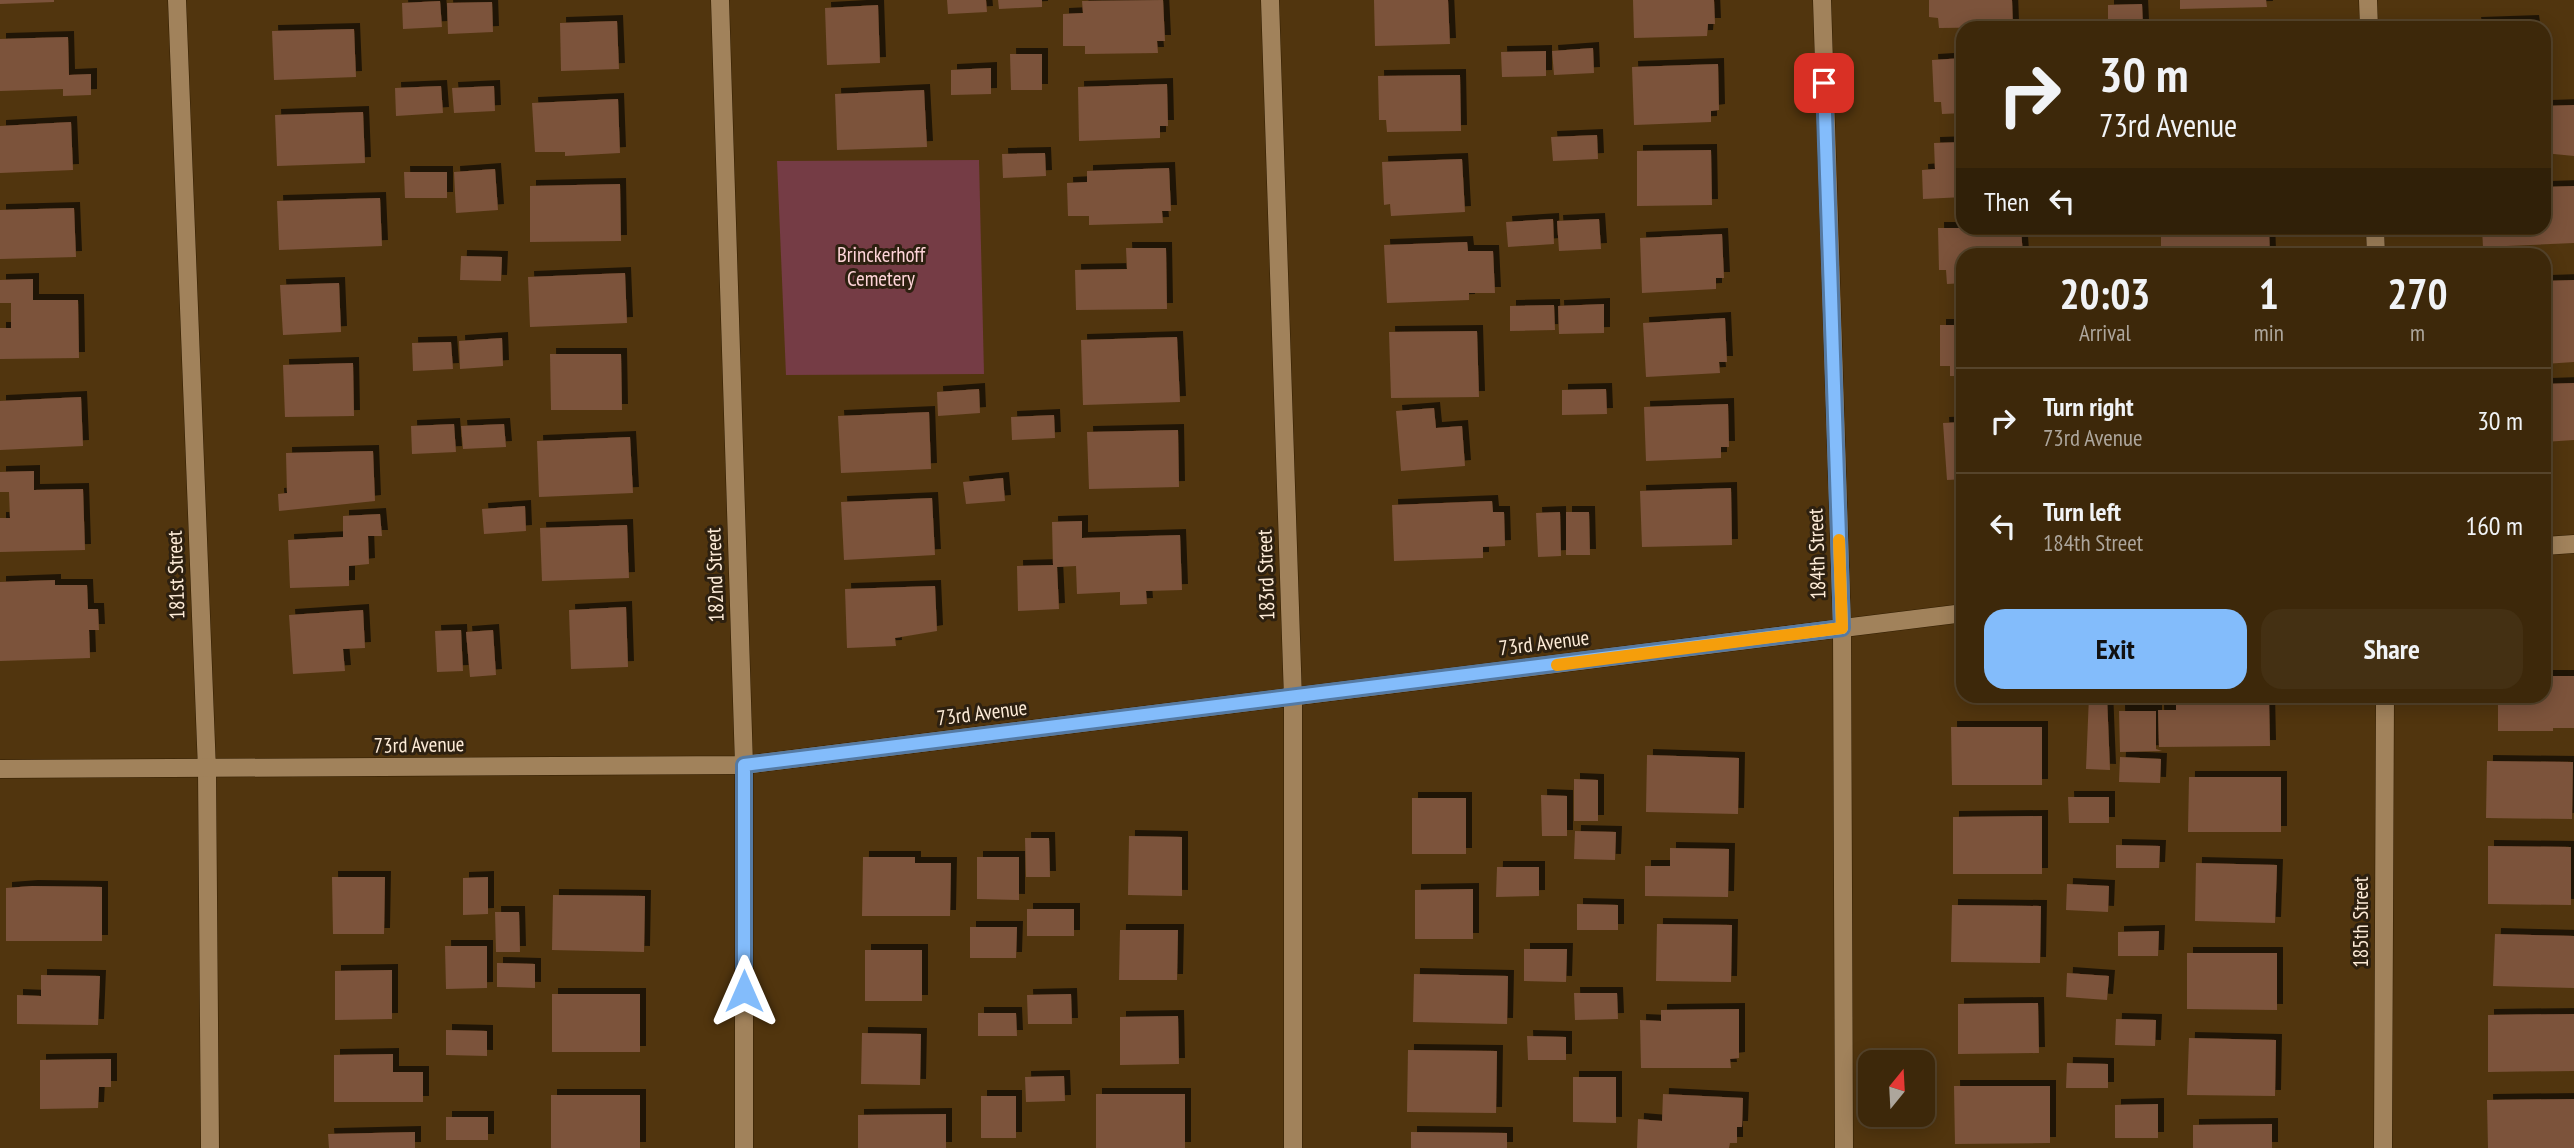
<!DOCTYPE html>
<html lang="en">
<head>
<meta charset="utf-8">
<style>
	:root { --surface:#3d280a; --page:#443013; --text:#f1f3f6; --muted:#ada69c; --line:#56442b; --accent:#83bcfb }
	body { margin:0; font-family:"PT Sans Narrow",sans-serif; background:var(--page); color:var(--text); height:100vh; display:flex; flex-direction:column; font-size:26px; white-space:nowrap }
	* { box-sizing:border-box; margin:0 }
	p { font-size:23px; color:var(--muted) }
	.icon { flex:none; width:38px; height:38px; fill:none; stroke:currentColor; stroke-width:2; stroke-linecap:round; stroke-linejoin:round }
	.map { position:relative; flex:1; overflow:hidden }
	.side { position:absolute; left:1956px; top:248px; width:595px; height:455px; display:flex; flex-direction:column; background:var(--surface); border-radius:21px; box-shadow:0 4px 18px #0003,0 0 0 2px var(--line) }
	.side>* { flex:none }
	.hud { position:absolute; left:1956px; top:21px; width:595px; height:214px; border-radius:21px; box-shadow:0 4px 18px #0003,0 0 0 2px var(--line); background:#3d280a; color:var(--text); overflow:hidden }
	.needle { width:46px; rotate:18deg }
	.fabs { position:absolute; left:1858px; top:1050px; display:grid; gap:14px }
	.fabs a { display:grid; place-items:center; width:77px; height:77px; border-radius:14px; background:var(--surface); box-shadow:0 4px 18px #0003,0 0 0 2px var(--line); font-size:35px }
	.pin { position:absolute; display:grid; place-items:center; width:60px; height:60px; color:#fff; margin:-30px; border-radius:14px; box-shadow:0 4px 10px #0006 }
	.me { position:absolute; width:77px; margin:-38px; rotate:0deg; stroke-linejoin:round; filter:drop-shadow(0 0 5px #0008) }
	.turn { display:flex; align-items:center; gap:24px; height:147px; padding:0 28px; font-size:32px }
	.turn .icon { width:91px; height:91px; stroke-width:2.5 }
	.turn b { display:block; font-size:49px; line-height:60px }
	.then { display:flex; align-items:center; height:66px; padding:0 28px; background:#0003; gap:14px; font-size:26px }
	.eta { display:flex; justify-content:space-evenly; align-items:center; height:119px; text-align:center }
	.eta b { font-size:42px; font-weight:800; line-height:49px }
	.cta { display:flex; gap:14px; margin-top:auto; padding:14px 28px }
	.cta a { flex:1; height:80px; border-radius:21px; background:var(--accent); color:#111; font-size:28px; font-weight:800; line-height:80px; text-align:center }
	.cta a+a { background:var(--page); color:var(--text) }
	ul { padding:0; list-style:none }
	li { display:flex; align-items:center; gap:21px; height:105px; padding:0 28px; border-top:2px solid var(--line) }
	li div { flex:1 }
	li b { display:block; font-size:26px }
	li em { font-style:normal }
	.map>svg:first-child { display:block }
	.green { fill:#753c45 }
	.building { fill:#7c533b; filter:url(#shadow) }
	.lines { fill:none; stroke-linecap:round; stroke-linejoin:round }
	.minor-casing { stroke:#321e02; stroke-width:19 }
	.tertiary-casing { stroke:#321e02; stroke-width:19 }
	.minor { stroke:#a1825b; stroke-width:18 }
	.tertiary { stroke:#a1825b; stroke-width:18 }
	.route-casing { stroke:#557aa3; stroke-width:18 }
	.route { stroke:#83bcfb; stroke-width:12 }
	.slow { stroke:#f59e0b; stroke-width:12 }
	.labels { text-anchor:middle; stroke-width:6; stroke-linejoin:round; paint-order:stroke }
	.park-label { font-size:21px; fill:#fed4d8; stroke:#2d2010 }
	.street-label { font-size:21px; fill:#fdebd7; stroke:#2d2010 }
</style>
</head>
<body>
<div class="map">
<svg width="2574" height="1148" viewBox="0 0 2574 1148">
	<defs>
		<filter id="shadow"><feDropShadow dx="6" dy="-6" stdDeviation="0" flood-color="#0009"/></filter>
	</defs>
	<rect width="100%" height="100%" fill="#51350e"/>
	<!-- green -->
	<path class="green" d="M 979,160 L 984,374 L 786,375 L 777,161 Z"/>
	<!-- building -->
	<path class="building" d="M 0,0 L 54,0 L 54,2 L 0,4 Z
		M 947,0 L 986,0 L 987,12 L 948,14 Z
		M 998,0 L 1042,0 L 1042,7 L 999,9 Z
		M 1163,0 L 1165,41 L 1157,41 L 1158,53 L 1085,54 L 1085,46 L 1063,46 L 1063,14 L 1083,13 L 1082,1 Z
		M 1374,0 L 1448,0 L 1450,44 L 1375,46 Z
		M 1633,0 L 1714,0 L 1715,24 L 1708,24 L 1707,36 L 1634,38 Z
		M 1929,0 L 2012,0 L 2013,27 L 1939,28 L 1938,18 L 1929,17 Z
		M 2180,0 L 2266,0 L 2267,7 L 2180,9 Z
		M 440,1 L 442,27 L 403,29 L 402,3 Z
		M 492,2 L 493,32 L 448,34 L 447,3 Z
		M 2142,4 L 2143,26 L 2108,27 L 2108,5 Z
		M 878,5 L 880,63 L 827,65 L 825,8 Z
		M 617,21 L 619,69 L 561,71 L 560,23 Z
		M 2533,21 L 2534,28 L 2476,28 L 2475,23 Z
		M 354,29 L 356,77 L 274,80 L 272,31 Z
		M 68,37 L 69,75 L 91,74 L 91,95 L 63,96 L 63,89 L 0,91 L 0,39 Z
		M 1593,48 L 1594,73 L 1554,75 L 1552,51 Z
		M 1546,51 L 1546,76 L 1502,77 L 1501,52 Z
		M 1010,54 L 1042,54 L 1042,90 L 1011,90 Z
		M 1964,58 L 1964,113 L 1942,114 L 1941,102 L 1934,102 L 1932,60 Z
		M 1718,64 L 1719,110 L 1711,111 L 1711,122 L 1634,125 L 1632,67 Z
		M 991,68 L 991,94 L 951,95 L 951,70 Z
		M 1460,75 L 1461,131 L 1387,132 L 1386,120 L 1379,120 L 1378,76 Z
		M 1167,84 L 1168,126 L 1160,126 L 1160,138 L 1079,141 L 1078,87 Z
		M 441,86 L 443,113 L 396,116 L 395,88 Z
		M 494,86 L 495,111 L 454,113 L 452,88 Z
		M 924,90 L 927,147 L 837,150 L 835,94 Z
		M 618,99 L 620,153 L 565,156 L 565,152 L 535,152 L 532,103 Z
		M 2574,105 L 2574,156 L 2544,153 L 2544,106 Z
		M 363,112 L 365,163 L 277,166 L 275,115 Z
		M 71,122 L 73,170 L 0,173 L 0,126 Z
		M 1597,135 L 1598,159 L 1553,161 L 1551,137 Z
		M 1964,142 L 1964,197 L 1923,199 L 1922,170 L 1935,169 L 1934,143 Z
		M 1711,150 L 1712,205 L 1637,206 L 1637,151 Z
		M 1045,153 L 1046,176 L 1003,178 L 1002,154 Z
		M 1462,159 L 1465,212 L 1391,216 L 1390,204 L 1384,205 L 1382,162 Z
		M 1169,168 L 1171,211 L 1162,211 L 1163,223 L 1089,225 L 1089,216 L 1068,216 L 1067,183 L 1087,182 L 1087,171 Z
		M 495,169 L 498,210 L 456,213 L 454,172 Z
		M 404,172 L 447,172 L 447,198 L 405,198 Z
		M 620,184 L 621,241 L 530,242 L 530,186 Z
		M 2574,186 L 2574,243 L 2483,247 L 2482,228 L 2544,228 L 2544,187 Z
		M 380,198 L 382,246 L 279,250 L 277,201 Z
		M 74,208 L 76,257 L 0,259 L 0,210 Z
		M 1553,219 L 1554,244 L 1508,247 L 1506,222 Z
		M 1599,219 L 1601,249 L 1559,251 L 1557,221 Z
		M 1938,228 L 2021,228 L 2023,256 L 1964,256 L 1964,283 L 1947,284 L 1946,270 L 1939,270 Z
		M 2187,228 L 2269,228 L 2270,256 L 2161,256 L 2161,229 Z
		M 1722,234 L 1724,278 L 1716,278 L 1716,289 L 1642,293 L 1640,238 Z
		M 1467,242 L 1468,251 L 1493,251 L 1495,293 L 1469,293 L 1469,300 L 1387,303 L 1384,245 Z
		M 1126,248 L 1166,248 L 1167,309 L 1076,310 L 1075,270 L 1127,269 Z
		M 461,256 L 502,257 L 501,281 L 460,280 Z
		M 625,273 L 627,323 L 530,327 L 528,277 Z
		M 33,279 L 33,300 L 78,300 L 79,358 L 0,359 L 0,328 L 11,328 L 11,303 L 0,303 L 0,280 Z
		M 2574,280 L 2574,362 L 2544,364 L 2544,281 Z
		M 339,283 L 341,332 L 283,335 L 280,285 Z
		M 1604,304 L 1604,333 L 1559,334 L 1558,306 Z
		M 1554,305 L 1555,330 L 1510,331 L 1510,306 Z
		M 1725,318 L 1727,362 L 1719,362 L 1720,373 L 1646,377 L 1643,323 Z
		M 1940,325 L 1964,325 L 1964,376 L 1950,376 L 1950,366 L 1940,366 Z
		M 1477,331 L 1479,397 L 1391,398 L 1389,332 Z
		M 1177,337 L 1180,402 L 1083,405 L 1081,340 Z
		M 502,338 L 503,366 L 460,369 L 459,341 Z
		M 451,342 L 453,369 L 413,371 L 412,343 Z
		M 550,354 L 621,354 L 622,410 L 551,410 Z
		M 353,363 L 354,416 L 285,417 L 283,365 Z
		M 2574,383 L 2574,440 L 2544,442 L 2544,384 Z
		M 979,389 L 980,413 L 938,416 L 937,392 Z
		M 1606,389 L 1607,414 L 1562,415 L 1562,390 Z
		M 81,397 L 83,446 L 0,450 L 0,401 Z
		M 1728,404 L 1729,447 L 1721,447 L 1721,458 L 1646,461 L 1644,407 Z
		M 1434,408 L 1436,428 L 1462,426 L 1465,466 L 1401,471 L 1396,411 Z
		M 929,412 L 931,469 L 841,473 L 838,416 Z
		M 1054,415 L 1055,438 L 1012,440 L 1011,417 Z
		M 1964,422 L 1964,479 L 1947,480 L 1943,423 Z
		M 454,424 L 456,452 L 412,454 L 411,426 Z
		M 504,424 L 506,447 L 463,449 L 461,426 Z
		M 1178,430 L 1179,487 L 1089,489 L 1087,432 Z
		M 630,437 L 633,493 L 539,497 L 537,441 Z
		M 373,451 L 375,501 L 279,511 L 278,494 L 287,493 L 286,453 Z
		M 34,471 L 34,490 L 83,489 L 85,550 L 0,552 L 0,518 L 10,518 L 9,492 L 0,492 L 0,472 Z
		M 1003,478 L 1005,501 L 966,504 L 963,482 Z
		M 1731,488 L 1732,545 L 1642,547 L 1640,491 Z
		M 932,498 L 935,555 L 844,560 L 841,502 Z
		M 1492,501 L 1493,512 L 1504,512 L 1505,546 L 1483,547 L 1483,558 L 1394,561 L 1392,505 Z
		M 525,506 L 526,531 L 484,534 L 482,509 Z
		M 1560,512 L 1561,556 L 1538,557 L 1536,513 Z
		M 1566,512 L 1589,512 L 1590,555 L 1566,555 Z
		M 380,514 L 382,536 L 368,536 L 369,564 L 349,566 L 349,586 L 290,588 L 288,540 L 343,537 L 343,516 Z
		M 1082,521 L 1082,538 L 1180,535 L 1182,590 L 1146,591 L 1147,604 L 1120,605 L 1120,592 L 1077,594 L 1076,566 L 1057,567 L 1059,609 L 1018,611 L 1017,566 L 1053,565 L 1052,522 Z
		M 627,525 L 629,578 L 542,581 L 540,528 Z
		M 55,580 L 55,585 L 87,585 L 88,609 L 98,609 L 99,630 L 89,630 L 90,658 L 0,661 L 0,582 Z
		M 935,586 L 937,631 L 895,638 L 896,646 L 847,648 L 845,589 Z
		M 626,607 L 628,667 L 571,669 L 569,610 Z
		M 363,610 L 365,648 L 343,649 L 345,671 L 293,674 L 289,615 Z
		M 461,630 L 463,671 L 437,672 L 435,631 Z
		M 493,630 L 496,675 L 470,677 L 466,632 Z
		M 2544,676 L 2574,676 L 2574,728 L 2553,728 L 2553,731 L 2498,731 L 2498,696 L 2544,696 Z
		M 2089,696 L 2107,696 L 2110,770 L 2086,769 Z
		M 2176,696 L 2269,699 L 2270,746 L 2159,747 L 2158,710 L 2176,710 Z
		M 2119,711 L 2156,711 L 2156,749 L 2162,751 L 2120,752 Z
		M 1951,727 L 2042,727 L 2042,785 L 1952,785 Z
		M 1647,755 L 1739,758 L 1738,814 L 1646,812 Z
		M 2120,757 L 2161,759 L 2160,783 L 2119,782 Z
		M 2487,761 L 2573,762 L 2572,819 L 2486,818 Z
		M 2189,777 L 2281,777 L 2281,832 L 2188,832 Z
		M 1574,779 L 1598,780 L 1598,821 L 1574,821 Z
		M 1541,795 L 1567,796 L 1567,836 L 1542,836 Z
		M 2068,797 L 2109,797 L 2109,823 L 2069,823 Z
		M 1412,798 L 1466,798 L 1466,854 L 1412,854 Z
		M 2042,816 L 2042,874 L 1953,874 L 1953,817 Z
		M 1575,831 L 1616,832 L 1615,860 L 1574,859 Z
		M 1129,836 L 1182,837 L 1182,896 L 1128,895 Z
		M 1025,838 L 1049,838 L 1050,877 L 1026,877 Z
		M 2116,845 L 2160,846 L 2159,868 L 2116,868 Z
		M 2488,846 L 2571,847 L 2571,905 L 2488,904 Z
		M 1670,848 L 1729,849 L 1728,897 L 1645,896 L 1645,866 L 1670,866 Z
		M 863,857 L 915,857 L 915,863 L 951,863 L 950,916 L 862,916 Z
		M 977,857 L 1019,857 L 1019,900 L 977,899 Z
		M 2196,863 L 2277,865 L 2275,923 L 2195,921 Z
		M 1497,867 L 1539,867 L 1539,896 L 1496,897 Z
		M 332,877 L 385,877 L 384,934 L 333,934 Z
		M 488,877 L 488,914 L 463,915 L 463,878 Z
		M 2067,884 L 2109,886 L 2108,912 L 2066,910 Z
		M 32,886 L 102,887 L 102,941 L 6,941 L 6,888 Z
		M 1473,889 L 1473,939 L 1415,939 L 1415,890 Z
		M 553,895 L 645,896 L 644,952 L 552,950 Z
		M 1577,904 L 1618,905 L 1618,930 L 1577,930 Z
		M 1952,905 L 2041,906 L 2040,963 L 1951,962 Z
		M 1027,909 L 1074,909 L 1074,936 L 1027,936 Z
		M 495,912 L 519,912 L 520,952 L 496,952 Z
		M 1657,924 L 1732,925 L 1731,982 L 1656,981 Z
		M 970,927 L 1017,927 L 1016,958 L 970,958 Z
		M 1120,930 L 1178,930 L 1177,980 L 1119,980 Z
		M 2159,931 L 2158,956 L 2118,956 L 2118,932 Z
		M 2495,934 L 2574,936 L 2574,988 L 2493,986 Z
		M 445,946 L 487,946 L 487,988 L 446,989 Z
		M 1524,949 L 1567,949 L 1566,982 L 1524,981 Z
		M 865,950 L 922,950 L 922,1001 L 865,1001 Z
		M 2187,953 L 2277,953 L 2277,1010 L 2187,1009 Z
		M 497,963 L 535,964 L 535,988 L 497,987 Z
		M 392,970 L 392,1019 L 335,1020 L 335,971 Z
		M 2067,973 L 2109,976 L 2107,1000 L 2066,997 Z
		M 1414,974 L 1508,976 L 1507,1024 L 1413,1022 Z
		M 41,975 L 100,976 L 98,1025 L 17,1024 L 17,995 L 41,996 Z
		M 1574,993 L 1617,993 L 1618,1019 L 1575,1020 Z
		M 552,994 L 640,994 L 640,1052 L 552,1052 Z
		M 1071,994 L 1072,1024 L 1028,1024 L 1027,995 Z
		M 2038,1003 L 2039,1053 L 1958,1054 L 1958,1004 Z
		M 1739,1009 L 1739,1058 L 1730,1059 L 1731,1068 L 1641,1068 L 1640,1020 L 1661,1021 L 1661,1010 Z
		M 978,1013 L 1016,1013 L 1017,1036 L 978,1036 Z
		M 2574,1014 L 2574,1071 L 2488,1072 L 2488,1015 Z
		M 1178,1016 L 1179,1064 L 1120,1065 L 1120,1017 Z
		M 2116,1019 L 2156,1020 L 2155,1046 L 2115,1045 Z
		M 446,1030 L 487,1031 L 487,1056 L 446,1055 Z
		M 862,1033 L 921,1034 L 920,1085 L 861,1084 Z
		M 1527,1036 L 1566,1037 L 1566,1060 L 1528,1060 Z
		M 2189,1038 L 2276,1040 L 2275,1096 L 2187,1095 Z
		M 1408,1050 L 1497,1051 L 1496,1113 L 1407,1112 Z
		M 393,1054 L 393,1072 L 423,1072 L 423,1102 L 334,1102 L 334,1055 Z
		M 111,1059 L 111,1087 L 99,1087 L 98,1108 L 40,1109 L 40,1060 Z
		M 2067,1063 L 2108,1064 L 2108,1088 L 2066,1088 Z
		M 1064,1076 L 1065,1101 L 1026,1102 L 1025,1077 Z
		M 1573,1077 L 1616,1077 L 1616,1123 L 1573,1122 Z
		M 1954,1086 L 2050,1086 L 2050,1143 L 1955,1144 Z
		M 1096,1094 L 1185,1094 L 1185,1148 L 1096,1148 Z
		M 1663,1094 L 1743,1098 L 1742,1127 L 1737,1127 L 1737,1143 L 1730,1143 L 1729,1148 L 1637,1148 L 1638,1119 L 1662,1121 Z
		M 551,1095 L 640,1095 L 640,1148 L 551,1148 Z
		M 981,1096 L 1016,1096 L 1016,1138 L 981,1138 Z
		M 2574,1099 L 2574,1148 L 2488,1148 L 2487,1100 Z
		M 2158,1104 L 2158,1138 L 2115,1138 L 2115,1105 Z
		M 946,1114 L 946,1148 L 858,1148 L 858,1115 Z
		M 446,1117 L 488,1117 L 488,1140 L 446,1140 Z
		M 2272,1124 L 2272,1148 L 2193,1148 L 2193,1125 Z
		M 415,1132 L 415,1148 L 329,1148 L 328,1134 Z
		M 1411,1132 L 1507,1133 L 1507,1148 L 1411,1148 Z"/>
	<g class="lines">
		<defs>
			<path id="minor" d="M 177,0 L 207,770 L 210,1148
				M 720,0 L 744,765 L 744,1148
				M 1270,0 L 1293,699 L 1293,1148
				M 1822,0 L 1842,628 L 1844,1148
				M 2368,0 L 2369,28
				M 2375,228 L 2376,256
				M 2383,1148 L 2385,696"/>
			<path id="tertiary" d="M 2544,546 L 2574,544
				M 0,769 L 744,765 L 1964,613"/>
		</defs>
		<!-- minor casing -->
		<use href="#minor" class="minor-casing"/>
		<!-- tertiary casing -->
		<use href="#tertiary" class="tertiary-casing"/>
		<!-- minor -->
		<use href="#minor" class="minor"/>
		<!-- tertiary -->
		<use href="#tertiary" class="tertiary"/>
	</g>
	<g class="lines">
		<defs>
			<path id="route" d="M 744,991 L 744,765 L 1842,628 L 1824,83"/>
		</defs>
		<!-- route casing -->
		<use href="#route" class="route-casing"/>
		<!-- route -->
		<use href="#route" class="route"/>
		<!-- slow -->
		<path class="slow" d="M 1557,665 L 1842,628 L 1839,540"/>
	</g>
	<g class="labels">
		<!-- park labels -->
		<g class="park-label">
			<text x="881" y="262">Brinckerhoff<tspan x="881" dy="24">Cemetery</tspan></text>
		</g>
		<!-- street labels -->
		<g class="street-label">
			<text transform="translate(1817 554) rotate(-92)" y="7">184th Street</text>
			<text transform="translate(176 575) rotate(-92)" y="7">181st Street</text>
			<text transform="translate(715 575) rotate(-92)" y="7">182nd Street</text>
			<text transform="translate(1266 575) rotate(-92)" y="7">183rd Street</text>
			<text transform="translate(1544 643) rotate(-7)" y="7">73rd Avenue</text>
			<text transform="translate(982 713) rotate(-7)" y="7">73rd Avenue</text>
			<text transform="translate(419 745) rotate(-1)" y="7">73rd Avenue</text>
			<text transform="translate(2361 922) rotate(-90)" y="7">185th Street</text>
		</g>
	</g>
</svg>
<div class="fabs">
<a><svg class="needle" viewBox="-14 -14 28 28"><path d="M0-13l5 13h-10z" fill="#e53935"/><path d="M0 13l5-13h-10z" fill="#ada69c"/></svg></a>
</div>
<div class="pin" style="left:1824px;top:83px;background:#d93025"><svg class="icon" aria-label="arrive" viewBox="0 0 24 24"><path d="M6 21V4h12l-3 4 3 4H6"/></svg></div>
<svg class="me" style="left:744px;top:991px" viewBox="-20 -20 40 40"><path d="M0-17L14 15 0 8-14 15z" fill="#83bcfb" stroke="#fff" stroke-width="4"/></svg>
<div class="hud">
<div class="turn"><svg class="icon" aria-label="right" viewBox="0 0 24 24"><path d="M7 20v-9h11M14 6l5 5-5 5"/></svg><div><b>30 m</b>73rd Avenue</div></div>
<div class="then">Then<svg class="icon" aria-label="left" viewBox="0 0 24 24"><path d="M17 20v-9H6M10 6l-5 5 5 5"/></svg></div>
</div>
<section class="side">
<div class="eta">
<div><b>20:03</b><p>Arrival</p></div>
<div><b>1</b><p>min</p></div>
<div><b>270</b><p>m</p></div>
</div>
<ul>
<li><svg class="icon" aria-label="right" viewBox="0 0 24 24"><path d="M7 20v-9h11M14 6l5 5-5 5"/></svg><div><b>Turn right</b><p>73rd Avenue</p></div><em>30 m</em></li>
<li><svg class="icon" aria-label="left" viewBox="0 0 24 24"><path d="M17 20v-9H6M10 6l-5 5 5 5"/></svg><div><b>Turn left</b><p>184th Street</p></div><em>160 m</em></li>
</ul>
<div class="cta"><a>Exit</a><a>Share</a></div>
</section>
</div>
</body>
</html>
